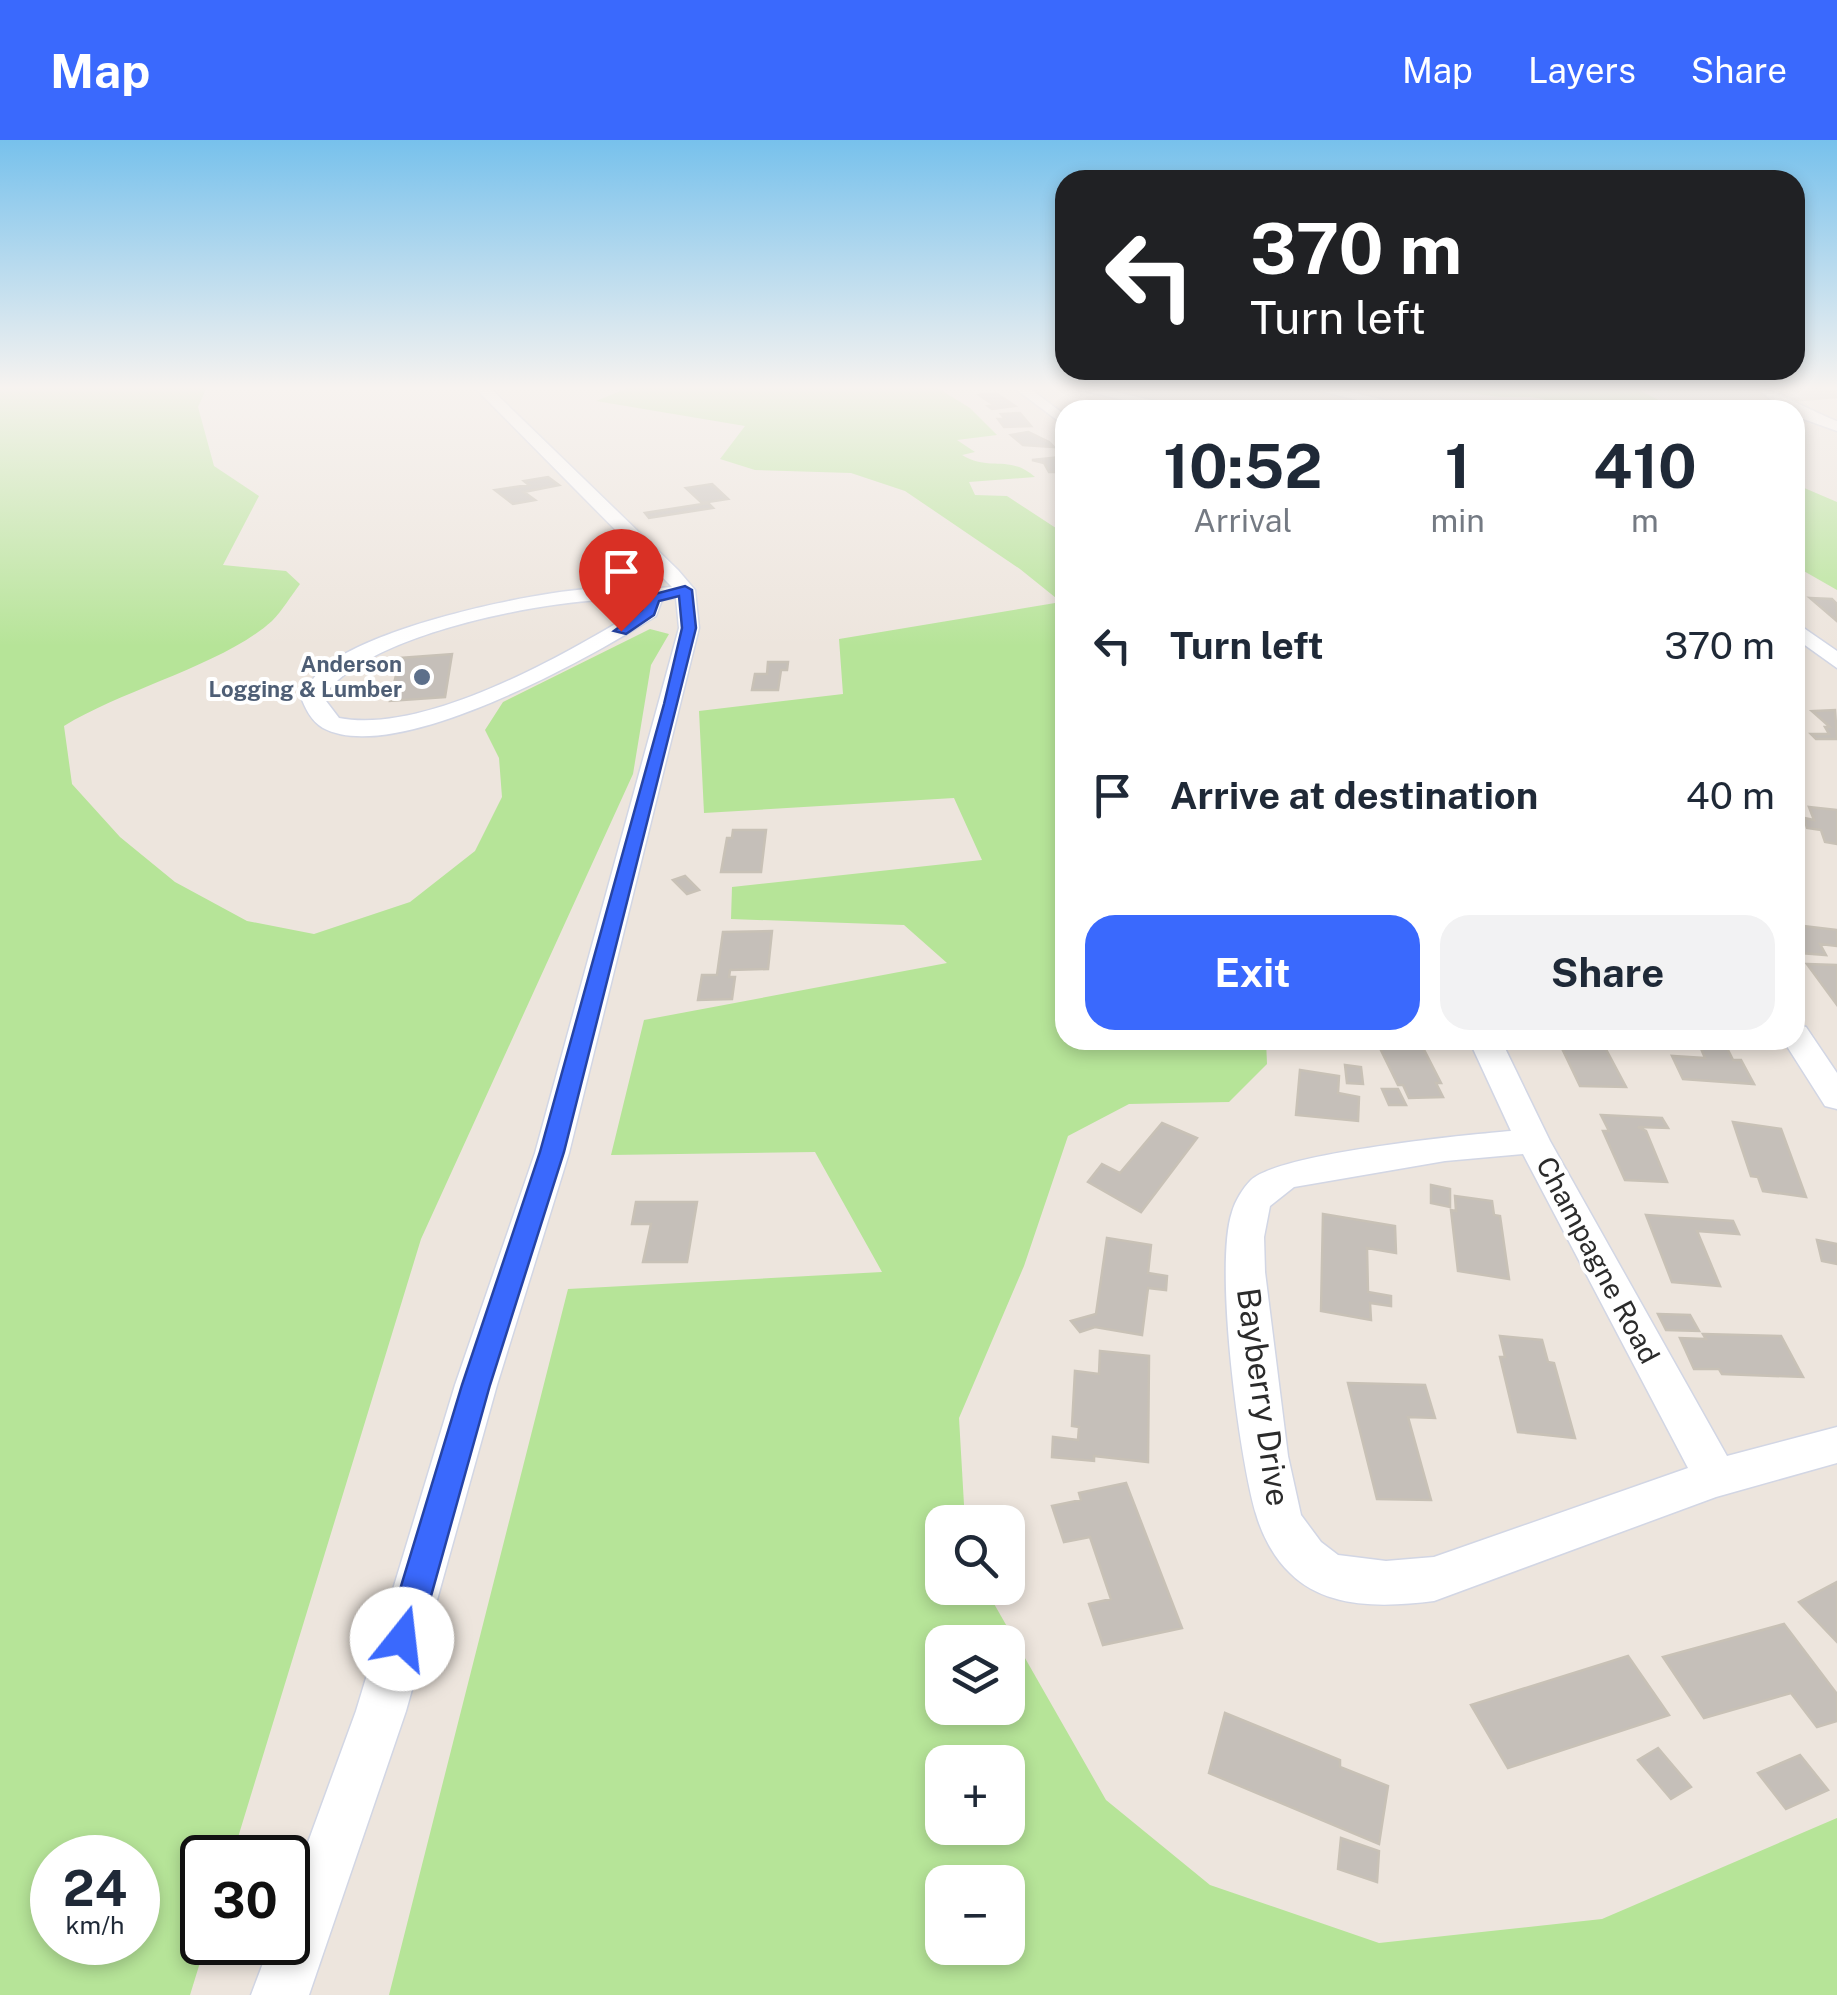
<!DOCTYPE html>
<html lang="en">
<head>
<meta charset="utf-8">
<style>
	:root { --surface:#fff; --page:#f2f2f3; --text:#1f2937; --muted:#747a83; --accent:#3a69fd }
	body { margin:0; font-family:"Public Sans",sans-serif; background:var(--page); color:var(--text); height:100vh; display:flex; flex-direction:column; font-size:38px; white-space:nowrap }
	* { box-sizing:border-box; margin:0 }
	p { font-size:32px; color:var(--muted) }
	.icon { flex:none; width:55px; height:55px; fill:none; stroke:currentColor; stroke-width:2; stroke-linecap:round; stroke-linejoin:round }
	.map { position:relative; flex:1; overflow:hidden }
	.drawer { position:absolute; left:1055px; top:260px; width:750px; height:650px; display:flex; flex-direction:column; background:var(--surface); border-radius:30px; box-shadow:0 5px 15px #0003 }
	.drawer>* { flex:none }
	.top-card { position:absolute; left:1055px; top:30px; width:750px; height:210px; border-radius:30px; box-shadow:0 5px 15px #0003; background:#202124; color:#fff; overflow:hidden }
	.controls { position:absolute; left:925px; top:1365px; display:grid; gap:20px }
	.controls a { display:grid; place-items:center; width:100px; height:100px; border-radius:20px; background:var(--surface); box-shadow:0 5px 15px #0003; font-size:50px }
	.speed { position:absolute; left:30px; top:1695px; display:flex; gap:20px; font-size:50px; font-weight:700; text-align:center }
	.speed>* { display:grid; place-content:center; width:130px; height:130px; border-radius:50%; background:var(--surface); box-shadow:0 5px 15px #0003; line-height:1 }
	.speed small { font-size:25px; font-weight:400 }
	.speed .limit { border:5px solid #111; border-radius:15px; background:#fff; color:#111 }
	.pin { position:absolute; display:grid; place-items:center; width:85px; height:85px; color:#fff; margin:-102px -42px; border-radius:50% 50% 50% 0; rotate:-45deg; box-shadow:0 0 10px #0007 }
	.pin .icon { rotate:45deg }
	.me { position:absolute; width:110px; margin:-55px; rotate:16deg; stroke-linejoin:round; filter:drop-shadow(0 0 8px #0008) }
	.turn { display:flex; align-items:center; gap:35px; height:210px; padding:0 30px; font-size:45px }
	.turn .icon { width:130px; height:130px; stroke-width:2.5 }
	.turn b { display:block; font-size:70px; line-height:85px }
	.eta { display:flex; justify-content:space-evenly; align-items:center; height:170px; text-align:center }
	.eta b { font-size:60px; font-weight:700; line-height:70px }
	.primary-button { display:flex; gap:20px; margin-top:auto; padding:20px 30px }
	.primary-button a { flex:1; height:115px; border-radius:30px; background:var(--accent); color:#fff; font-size:40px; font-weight:700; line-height:115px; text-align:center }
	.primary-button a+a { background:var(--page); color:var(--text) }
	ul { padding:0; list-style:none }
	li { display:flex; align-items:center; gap:30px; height:150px; padding:0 30px }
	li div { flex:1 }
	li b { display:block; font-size:38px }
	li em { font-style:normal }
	header { display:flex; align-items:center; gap:60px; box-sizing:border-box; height:140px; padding:0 50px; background:var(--accent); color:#fff }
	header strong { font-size:48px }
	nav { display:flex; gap:55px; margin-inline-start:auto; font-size:35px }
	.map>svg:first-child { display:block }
	.green { fill:#b6e498; fill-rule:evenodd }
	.building { fill:#c5bfb9; stroke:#c8c1b6; stroke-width:2.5 }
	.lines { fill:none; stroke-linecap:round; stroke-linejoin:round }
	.minor-casing { stroke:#d2d6e4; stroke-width:3 }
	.minor { fill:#fff; fill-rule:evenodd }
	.route { fill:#3a69fd; stroke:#2644a4; stroke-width:2.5 }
	.service-dot { fill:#5c6f8a; stroke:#fff; stroke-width:4 }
	.labels { text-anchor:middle; stroke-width:8; stroke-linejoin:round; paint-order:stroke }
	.far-service-label { font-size:22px; font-weight:bold; fill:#4e5e75; stroke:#fff; text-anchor:end }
	.street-label { font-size:28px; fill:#2b2b2b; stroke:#fff }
	.near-street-label { font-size:32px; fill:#2b2b2b; stroke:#fff }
</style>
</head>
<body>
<header>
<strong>Map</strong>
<nav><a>Map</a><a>Layers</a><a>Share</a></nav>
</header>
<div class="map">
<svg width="1837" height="1855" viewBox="0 0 1837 1855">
	<rect width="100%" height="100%" fill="#ede5dd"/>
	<!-- green -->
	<path class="green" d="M 0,247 L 207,247 L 198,267 L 214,326 L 259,356 L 223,425 L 286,431 L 300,444 C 291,456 282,471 272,481 C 223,525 124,549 64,586 L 72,644 L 120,697 L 175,742 L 247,781 L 314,794 L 410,762 L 475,711 L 502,657 L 499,618 L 485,590 L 503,562 L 650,489 L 669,494 L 651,525 L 633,634 L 421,1099 L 232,1717 L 202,1718 L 202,1802 L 206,1803 L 190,1855 L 0,1855 ZM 52,1718 L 138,1718 L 138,1802 L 52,1802 Z
		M 630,247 L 936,247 L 970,268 L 997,295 L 957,300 L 975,312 L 962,315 C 990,332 1009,314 1035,337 L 969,342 L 975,355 L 1007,356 L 1065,394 L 1065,900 L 1266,900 L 1267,924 L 1229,962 L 1129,964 L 1068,996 L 1024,1126 L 959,1278 L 965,1382 L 942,1382 L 942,1448 L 985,1448 L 1106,1660 L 1210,1745 L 1379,1803 L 1602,1779 L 1837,1678 L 1837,1855 L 389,1855 L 568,1149 L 882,1132 L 815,1012 L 611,1015 L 644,880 L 947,823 L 904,785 L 731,779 L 732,747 L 982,720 L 954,658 L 704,673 L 699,571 L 843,554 L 839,499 L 1061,462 L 1020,429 L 905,351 L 851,333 L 755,330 L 720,319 L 745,286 L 596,261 ZM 1008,1502 L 1008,1568 L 942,1568 L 942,1502 ZM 1008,1622 L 1008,1688 L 942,1688 L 942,1622 ZM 942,1742 L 1008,1742 L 1008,1808 L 942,1808 Z
		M 1422,247 L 1633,247 L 1678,270 L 1595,270 L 1532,257 L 1500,257 Z
		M 1795,344 L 1837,362 L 1837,450 L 1795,426 Z"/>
	<!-- building -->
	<path class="building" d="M 1808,248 L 1837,251 L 1837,257 L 1790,261 L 1777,254 Z
		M 996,253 L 1015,266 L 992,269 L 988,266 L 994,265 L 979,255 Z
		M 1020,273 L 1031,286 L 1004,287 L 998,279 L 1005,279 L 1001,274 Z
		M 1028,292 L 1049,302 L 1054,307 L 1023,305 L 1011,295 Z
		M 1060,317 L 1065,332 L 1049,332 L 1044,323 L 1032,320 Z
		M 548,337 L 559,345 L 524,352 L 535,360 L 513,364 L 495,350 L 529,345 L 524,341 Z
		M 712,344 L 728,359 L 702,363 L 686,348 Z
		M 708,363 L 713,368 L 649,378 L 645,373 Z
		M 1810,458 L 1832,459 L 1837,464 L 1837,481 Z
		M 452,514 L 445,557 L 390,561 L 400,518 Z
		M 768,522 L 788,522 L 787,530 L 781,530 L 778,550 L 752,550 L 755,534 L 767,534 Z
		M 1835,570 L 1837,599 L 1816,599 L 1811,594 L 1829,594 L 1825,587 L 1830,587 L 1812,571 Z
		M 1809,667 L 1837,670 L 1837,704 L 1825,702 L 1821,690 L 1807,688 L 1804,678 L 1814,680 Z
		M 733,690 L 766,690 L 761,732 L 721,732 L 727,698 L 732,698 Z
		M 685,736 L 699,750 L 687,754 L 673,740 Z
		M 1795,785 L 1837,790 L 1837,806 L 1820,804 L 1826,815 L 1800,813 L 1795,802 Z
		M 772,791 L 768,829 L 730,830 L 729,837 L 735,837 L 732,859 L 698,860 L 702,835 L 717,835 L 723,792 Z
		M 1807,824 L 1837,825 L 1837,865 Z
		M 1376,900 L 1419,900 L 1441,943 L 1436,943 L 1443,957 L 1409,958 L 1403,945 L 1398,945 Z
		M 1558,900 L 1601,900 L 1626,947 L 1580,946 Z
		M 1699,904 L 1726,906 L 1733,920 L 1741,920 L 1754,944 L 1683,939 L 1672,916 L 1705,918 Z
		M 1345,925 L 1361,927 L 1363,944 L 1347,943 Z
		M 1300,930 L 1339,936 L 1338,953 L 1359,957 L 1358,981 L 1296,975 Z
		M 1382,949 L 1398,949 L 1406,965 L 1389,965 Z
		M 1601,975 L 1662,978 L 1668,988 L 1638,987 L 1646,991 L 1667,1042 L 1625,1040 L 1603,991 L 1609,991 Z
		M 1733,982 L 1781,989 L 1806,1057 L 1763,1051 L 1758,1037 L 1751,1036 Z
		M 1162,983 L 1197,998 L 1141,1072 L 1088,1042 L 1102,1024 L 1120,1033 Z
		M 1431,1045 L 1450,1049 L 1450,1067 L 1431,1063 Z
		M 1455,1056 L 1492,1061 L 1494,1075 L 1500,1076 L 1509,1139 L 1458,1131 L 1451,1070 L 1456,1071 Z
		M 636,1062 L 697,1062 L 687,1122 L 643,1122 L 651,1084 L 632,1084 Z
		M 1323,1074 L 1395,1086 L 1396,1113 L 1367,1108 L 1368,1152 L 1391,1156 L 1391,1166 L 1370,1163 L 1371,1180 L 1321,1171 Z
		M 1646,1075 L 1733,1081 L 1739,1094 L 1697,1091 L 1720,1146 L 1672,1142 Z
		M 1107,1098 L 1151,1105 L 1148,1133 L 1167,1136 L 1166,1150 L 1148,1148 L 1142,1195 L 1095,1187 L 1080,1192 L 1071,1181 L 1096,1174 Z
		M 1817,1100 L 1837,1104 L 1837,1124 L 1822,1121 Z
		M 1658,1174 L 1690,1175 L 1699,1191 L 1666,1190 Z
		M 1703,1194 L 1781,1196 L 1803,1237 L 1722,1234 L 1719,1229 L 1694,1229 L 1680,1198 L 1706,1199 Z
		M 1500,1196 L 1542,1200 L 1548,1222 L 1554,1223 L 1575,1298 L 1518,1292 L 1500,1217 L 1505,1217 Z
		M 1100,1211 L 1149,1216 L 1148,1322 L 1094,1316 L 1094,1321 L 1052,1317 L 1053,1297 L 1078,1300 L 1079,1287 L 1072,1286 L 1075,1231 L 1099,1234 Z
		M 1348,1243 L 1425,1245 L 1435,1278 L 1408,1277 L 1431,1360 L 1377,1359 Z
		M 1126,1343 L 1182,1488 L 1103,1505 L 1089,1464 L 1111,1459 L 1090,1397 L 1064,1402 L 1052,1366 L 1081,1360 L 1079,1353 Z
		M 1837,1442 L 1837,1502 L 1799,1462 Z
		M 1784,1484 L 1837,1554 L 1837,1581 L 1817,1587 L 1791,1553 L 1704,1578 L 1663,1517 Z
		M 1628,1516 L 1669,1575 L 1508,1628 L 1471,1565 Z
		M 1225,1573 L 1340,1620 L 1340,1627 L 1388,1646 L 1379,1704 L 1209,1633 Z
		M 1658,1608 L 1691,1647 L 1671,1659 L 1638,1620 Z
		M 1800,1615 L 1828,1650 L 1786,1669 L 1758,1633 Z
		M 1341,1698 L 1379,1711 L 1377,1742 L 1338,1729 Z"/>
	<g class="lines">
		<defs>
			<path id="minor" d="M 474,247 L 489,247 L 678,430 L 695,450 L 699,488 L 569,1013 L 497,1245 L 406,1571 L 309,1855 L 251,1855 L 271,1802 L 288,1802 L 288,1757 L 356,1571 L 455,1245 L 535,1013 L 679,488 L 676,458 L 662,460 L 656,476 C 592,517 395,627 323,588 C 311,581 305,568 301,557 C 306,549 312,539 319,532 C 365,488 523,454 587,449 C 616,447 644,450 672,447 ZM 600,460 L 642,461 L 640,469 C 567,514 425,595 339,578 L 323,557 C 364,496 529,464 600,460 Z
				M 1013,247 L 1028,247 L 1065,275 L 1065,286 Z
				M 1068,247 L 1094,247 L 1194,270 L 1166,270 Z
				M 1303,247 L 1329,247 L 1427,270 L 1399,270 Z
				M 1756,247 C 1767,247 1818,274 1837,281 L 1837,291 L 1795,276 L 1795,270 L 1781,269 Z
				M 1795,482 L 1837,511 L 1837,528 L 1795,498 Z
				M 1795,884 L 1806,887 L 1837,933 L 1837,969 L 1825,966 L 1783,900 L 1795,900 Z
				M 1469,900 L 1501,900 L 1550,1001 L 1727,1316 L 1837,1287 L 1837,1323 L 1716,1357 L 1434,1461 C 1386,1467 1327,1470 1290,1433 C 1274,1418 1262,1395 1256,1374 C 1239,1317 1214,1126 1232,1072 C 1235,1061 1243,1048 1251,1040 C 1280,1013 1464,995 1511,991 ZM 1523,1014 L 1688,1328 L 1434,1417 L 1386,1421 L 1338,1415 L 1321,1402 L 1301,1375 L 1288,1316 L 1265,1132 L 1264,1097 L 1270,1066 L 1294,1047 L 1445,1021 Z"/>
		</defs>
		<!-- minor casing -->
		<use href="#minor" class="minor-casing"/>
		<!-- minor -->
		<use href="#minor" class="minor"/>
	</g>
	<!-- sky -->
	<linearGradient id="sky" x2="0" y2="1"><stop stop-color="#77c1ec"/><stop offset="0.49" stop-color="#f7f3f0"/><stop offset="1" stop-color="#f7f3f0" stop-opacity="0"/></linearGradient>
	<rect width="1837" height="506" fill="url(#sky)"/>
	<!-- route -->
	<path class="route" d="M 685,446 L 692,450 L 696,488 L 564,1012 L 490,1245 L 419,1499 L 414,1510 L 402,1515 L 390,1510 L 385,1499 L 462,1245 L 540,1012 L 664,564 L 682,488 L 679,456 L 659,461 L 654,475 L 626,494 L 614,491 L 642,470 L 647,456 Z"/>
	<!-- markers -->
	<circle class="service-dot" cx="422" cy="537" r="10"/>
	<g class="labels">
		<!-- far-service labels -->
		<g class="far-service-label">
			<text x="402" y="532">Anderson<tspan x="402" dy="25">Logging &amp; Lumber</tspan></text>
		</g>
		<!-- street labels -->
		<g class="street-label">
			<text transform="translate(1598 1120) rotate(62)" y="10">Champagne Road</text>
		</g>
		<!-- near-street labels -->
		<g class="near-street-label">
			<text transform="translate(1263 1257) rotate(82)" y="11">Bayberry Drive</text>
		</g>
	</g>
</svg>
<div class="controls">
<a><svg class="icon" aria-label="search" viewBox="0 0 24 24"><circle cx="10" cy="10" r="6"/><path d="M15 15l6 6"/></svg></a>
<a><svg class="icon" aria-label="layers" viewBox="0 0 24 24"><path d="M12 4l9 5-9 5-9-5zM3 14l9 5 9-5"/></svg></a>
<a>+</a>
<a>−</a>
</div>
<div class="speed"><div>24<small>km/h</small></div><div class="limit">30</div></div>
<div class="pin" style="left:621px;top:491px;background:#d93025"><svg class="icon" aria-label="arrive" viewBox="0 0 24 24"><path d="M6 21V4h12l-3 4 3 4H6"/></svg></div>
<svg class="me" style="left:402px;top:1499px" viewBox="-20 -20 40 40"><circle r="19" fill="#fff"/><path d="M0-13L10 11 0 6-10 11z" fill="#3a69fd"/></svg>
<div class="top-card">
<div class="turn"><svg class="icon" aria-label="left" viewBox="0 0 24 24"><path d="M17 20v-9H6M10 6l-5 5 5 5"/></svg><div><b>370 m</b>Turn left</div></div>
</div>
<section class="drawer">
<div class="eta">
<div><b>10:52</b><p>Arrival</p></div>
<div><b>1</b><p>min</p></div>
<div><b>410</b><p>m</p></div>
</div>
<ul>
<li><svg class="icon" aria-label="left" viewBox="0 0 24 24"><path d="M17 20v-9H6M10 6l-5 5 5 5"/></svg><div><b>Turn left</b></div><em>370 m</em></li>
<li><svg class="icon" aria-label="arrive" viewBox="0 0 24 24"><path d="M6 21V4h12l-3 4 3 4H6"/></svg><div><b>Arrive at destination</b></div><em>40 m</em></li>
</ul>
<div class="primary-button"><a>Exit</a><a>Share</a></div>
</section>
</div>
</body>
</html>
